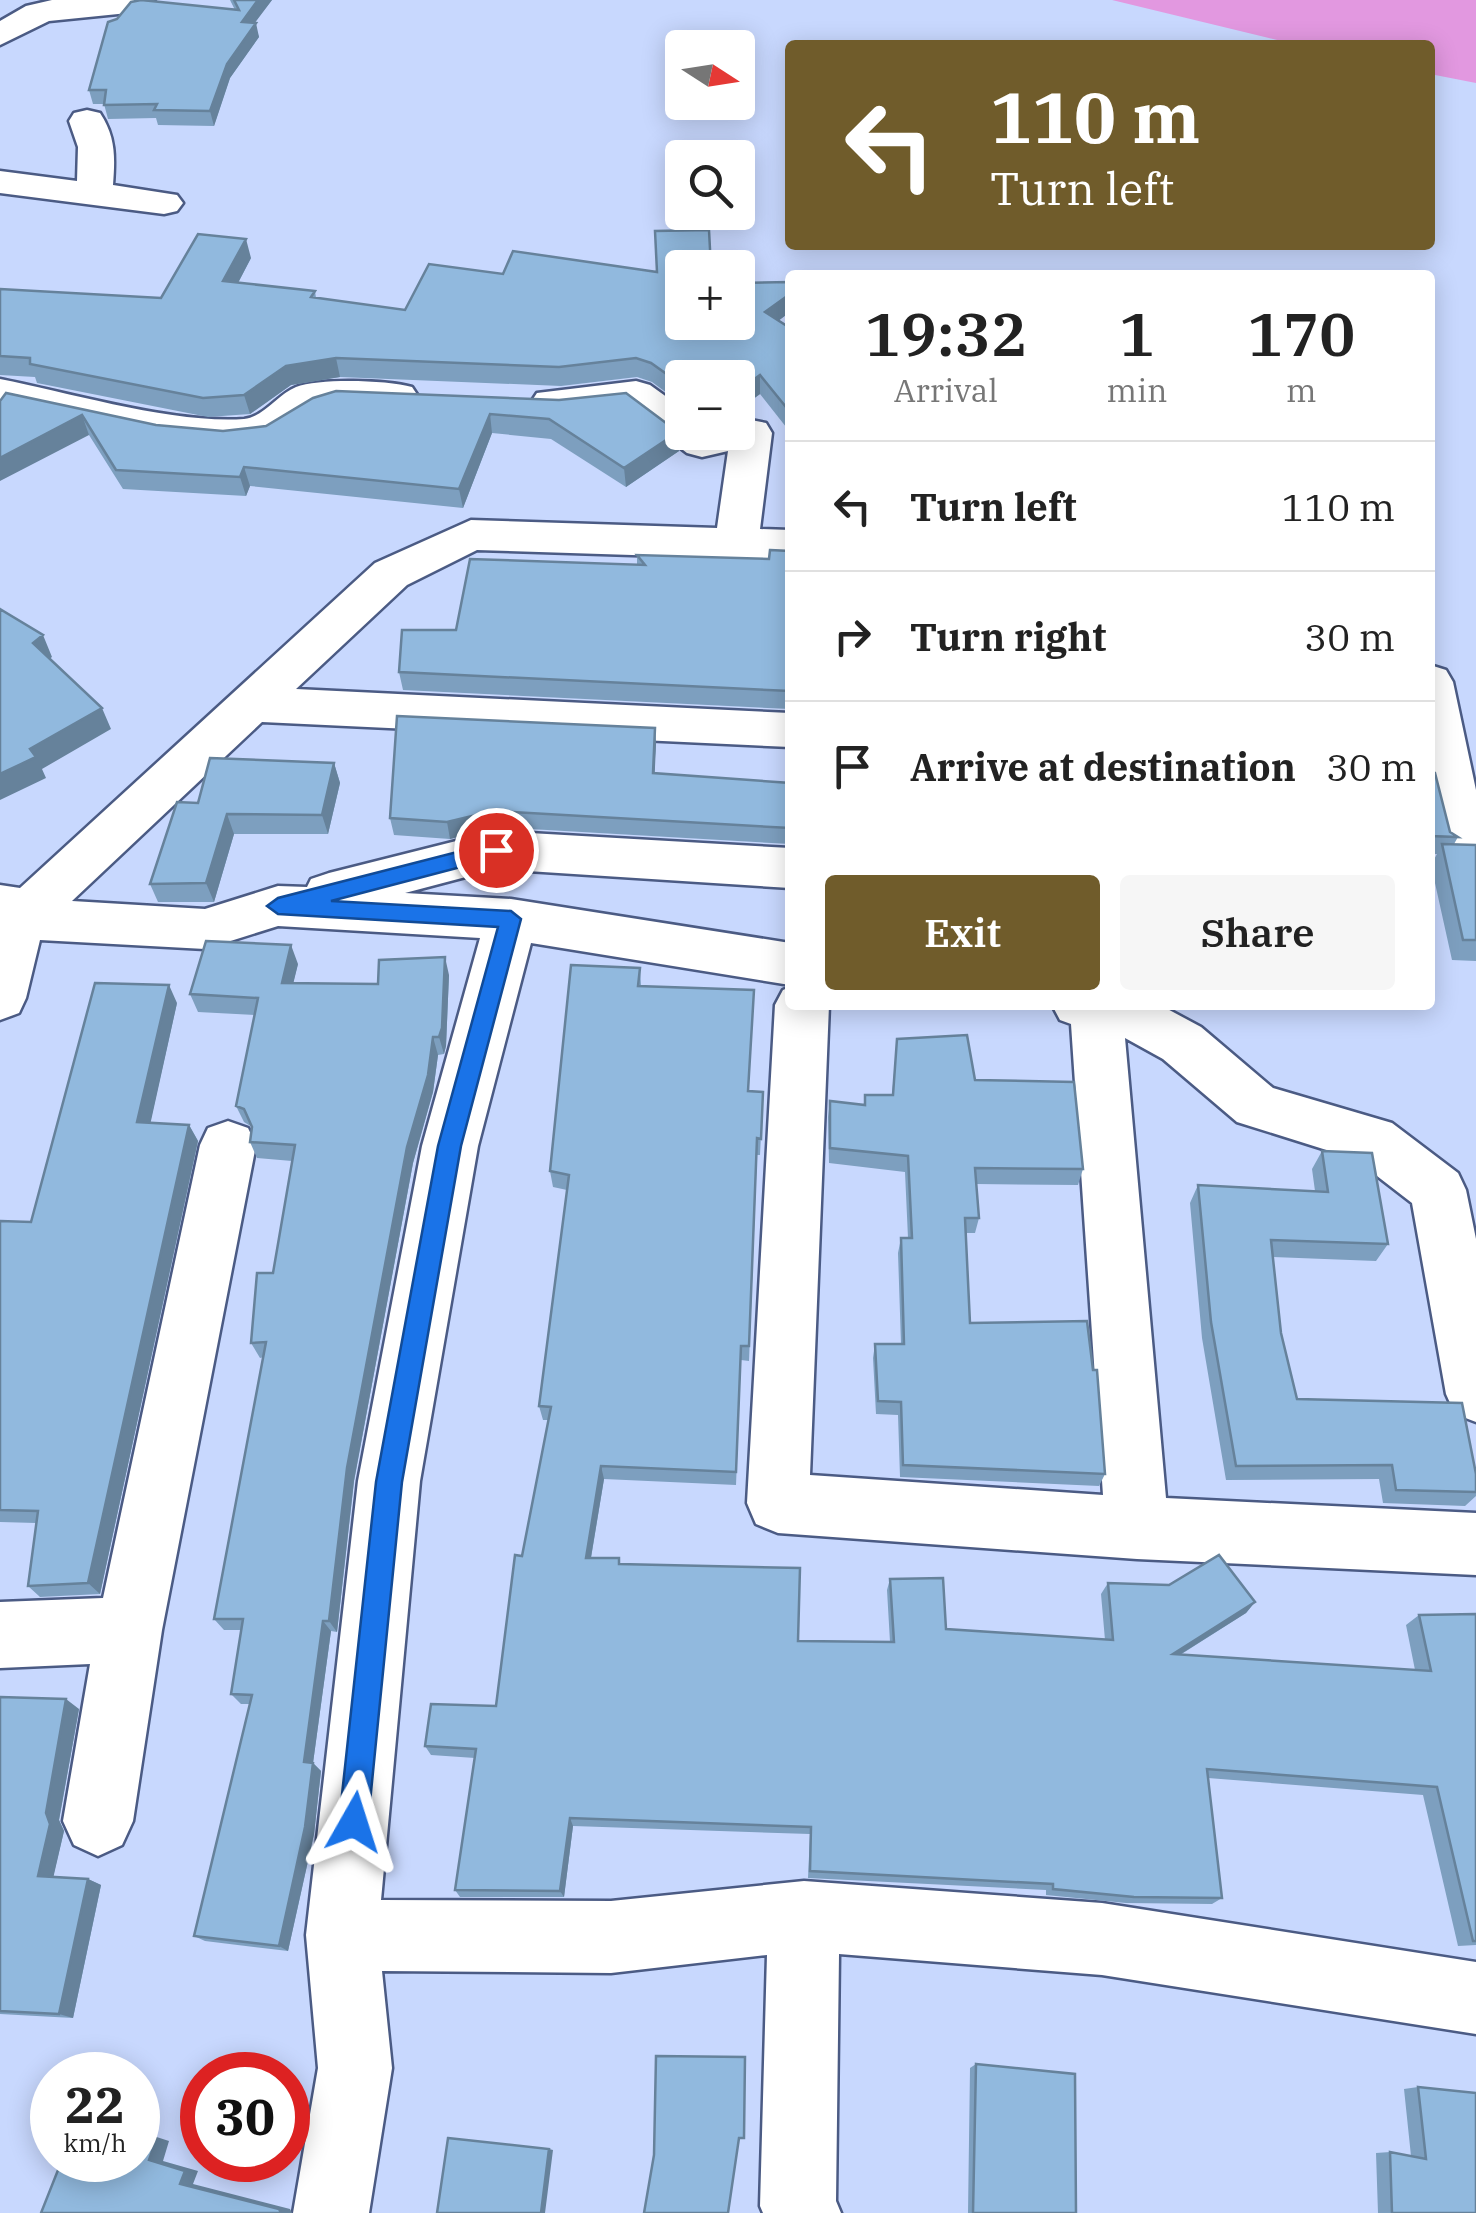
<!DOCTYPE html>
<html lang="en">
<head>
<meta charset="utf-8">
<style>
	:root { --surface:#fff; --page:#f6f6f6; --text:#222; --muted:#767676; --line:#e0e0e0; --accent:#705c2b }
	body { margin:0; font-family:"IBM Plex Serif",serif; background:var(--page); color:var(--text); height:100vh; display:flex; flex-direction:column; font-size:38px; white-space:nowrap }
	* { box-sizing:border-box; margin:0 }
	p { font-size:32px; color:var(--muted) }
	.icon { flex:none; width:55px; height:55px; fill:none; stroke:currentColor; stroke-width:2; stroke-linecap:round; stroke-linejoin:round }
	.map { position:relative; flex:1; overflow:hidden }
	.panel { position:absolute; left:785px; top:270px; width:650px; height:740px; display:flex; flex-direction:column; background:var(--surface); border-radius:10px; box-shadow:0 5px 25px #0003 }
	.panel>* { flex:none }
	.hud { position:absolute; left:785px; top:40px; width:650px; height:210px; border-radius:10px; box-shadow:0 5px 25px #0003; background:#705c2b; color:#fff; overflow:hidden }
	.needle { width:65px; rotate:102deg }
	.tools { position:absolute; left:665px; top:30px; display:grid; gap:20px }
	.tools a { display:grid; place-items:center; width:90px; height:90px; border-radius:10px; background:var(--surface); box-shadow:0 5px 25px #0003; font-size:50px }
	.speed { position:absolute; left:30px; top:2052px; display:flex; gap:20px; font-size:50px; font-weight:700; text-align:center }
	.speed>* { display:grid; place-content:center; width:130px; height:130px; border-radius:50%; background:var(--surface); box-shadow:0 5px 25px #0003; line-height:1 }
	.speed small { font-size:25px; font-weight:400 }
	.speed .limit { border:15px solid #d22; background:#fff; color:#111 }
	.pin { position:absolute; display:grid; place-items:center; width:85px; height:85px; color:#fff; margin:-42px; border:5px solid #fff; border-radius:50%; box-shadow:0 2px 10px #0007 }
	.me { position:absolute; width:110px; margin:-55px; rotate:6deg; stroke-linejoin:round; filter:drop-shadow(0 0 8px #0008) }
	.turn { display:flex; align-items:center; gap:35px; height:210px; padding:0 40px; font-size:45px }
	.turn .icon { width:130px; height:130px; stroke-width:2.5 }
	.turn b { display:block; font-size:70px; line-height:85px }
	.eta { display:flex; justify-content:space-evenly; align-items:center; height:170px; text-align:center }
	.eta b { font-size:60px; font-weight:600; line-height:70px }
	.primary-button { display:flex; gap:20px; margin-top:auto; padding:20px 40px }
	.primary-button a { flex:1; height:115px; border-radius:10px; background:var(--accent); color:#fff; font-size:40px; font-weight:600; line-height:115px; text-align:center }
	.primary-button a+a { background:var(--page); color:var(--text) }
	ul { padding:0; list-style:none }
	li { display:flex; align-items:center; gap:30px; height:130px; padding:0 40px; border-top:2px solid var(--line) }
	li div { flex:1 }
	li b { display:block; font-size:38px }
	li em { font-style:normal }
	.map>svg:first-child { display:block }
	.green { fill:#e298e0 }
	.lines { fill:none; stroke-linecap:round; stroke-linejoin:round }
	.street-casing { stroke:#4b5b84; stroke-width:5 }
	.street { fill:#fff; fill-rule:evenodd }
	.wall { fill:#7d9fbf }
	.shaded-wall { fill:#66829b }
	.building { fill:#91b9de; stroke:#66829b; stroke-width:2.5 }
	.route { fill:#1a73e8; stroke:#114b97; stroke-width:2.5 }
</style>
</head>
<body>
<div class="map">
<svg width="1476" height="2213" viewBox="0 0 1476 2213">
	<rect width="100%" height="100%" fill="#c8d8fe"/>
	<!-- green -->
	<path class="green" d="M 1112,0 L 1476,0 L 1476,83 L 1430,74 L 1430,45 L 1298,45 Z"/>
	<g class="lines">
		<defs>
			<path id="street" d="M 52,0 L 153,0 L 155,2 L 150,9 L 138,12 L 49,21 L 0,45 L 0,21 L 26,6 Z
				M 87,110 L 100,113 C 116,137 115,158 113,185 L 177,195 L 183,203 L 177,211 L 164,214 L 0,193 L 0,171 L 77,181 L 78,147 L 69,121 L 74,113 Z
				M 0,379 C 71,393 174,424 244,419 C 264,417 278,394 296,387 C 319,378 387,380 412,387 L 418,396 L 412,405 L 397,409 L 317,410 L 276,440 L 208,447 L 0,405 Z
				M 636,381 L 650,385 L 682,408 L 682,432 L 738,432 L 738,422 L 751,420 L 766,423 L 772,433 L 760,529 L 790,530 L 790,560 L 477,550 L 407,585 L 296,689 L 790,713 L 790,747 L 262,722 L 72,901 L 205,909 L 278,886 L 307,887 L 311,879 L 329,873 L 496,831 L 790,848 L 790,888 L 496,869 L 405,893 L 511,899 L 790,943 L 790,985 L 531,943 L 478,1146 L 420,1481 L 381,1900 L 611,1901 L 804,1881 L 1102,1903 L 1476,1962 L 1476,2034 L 1102,1975 L 839,1954 L 836,2201 L 841,2213 L 763,2213 L 760,2206 L 767,1955 L 611,1973 L 382,1971 L 392,2068 L 369,2213 L 293,2213 L 318,2068 L 306,1935 L 358,1481 L 422,1146 L 480,938 L 278,926 L 205,949 L 40,940 L 26,998 L 19,1013 L 0,1020 L 0,885 L 20,888 L 375,563 L 471,520 L 717,528 L 728,451 L 702,457 L 687,453 L 628,408 L 552,415 L 537,411 L 531,402 L 537,393 Z
				M 1430,665 L 1446,670 L 1453,682 L 1476,790 L 1476,851 L 1462,855 L 1444,849 L 1430,803 Z
				M 790,987 L 790,1005 L 829,1005 L 810,1475 L 1103,1495 L 1071,1024 L 1060,1020 L 1052,1005 L 1160,1005 L 1201,1027 L 1273,1088 L 1392,1123 L 1458,1173 L 1466,1190 L 1476,1239 L 1476,1422 L 1455,1414 L 1446,1394 L 1412,1203 L 1355,1159 L 1237,1122 L 1163,1059 L 1125,1038 L 1166,1498 L 1476,1513 L 1476,1575 L 1137,1559 L 778,1533 L 756,1524 L 747,1503 L 775,1005 L 783,990 Z
				M 228,1121 L 248,1128 L 256,1145 L 162,1630 L 133,1821 L 122,1845 L 98,1856 L 74,1845 L 63,1821 L 90,1664 L 0,1668 L 0,1602 L 103,1598 L 200,1145 L 208,1128 Z"/>
		</defs>
		<!-- street casing -->
		<use href="#street" class="street-casing"/>
		<!-- street -->
		<use href="#street" class="street"/>
	</g>
	<!-- wall -->
	<path class="wall" d="M 230,0 L 272,0 L 254,23 L 259,37 L 230,78 L 214,126 L 158,125 L 156,118 L 108,119 L 104,104 L 93,104 L 89,90 L 235,10 Z
		M 251,258 L 238,283 L 315,291 L 316,298 L 405,310 L 682,322 L 790,282 L 790,312 L 779,320 L 790,328 L 790,432 L 760,394 L 738,410 L 738,378 L 682,378 L 682,404 L 652,382 L 637,377 L 561,386 L 340,377 L 291,385 L 250,414 L 208,417 L 37,383 L 35,377 L 0,375 L 0,289 L 161,298 Z
		M 559,400 L 679,451 L 626,487 L 551,439 L 492,433 L 463,508 L 250,486 L 246,496 L 123,489 L 89,435 L 0,401 L 156,425 L 223,431 Z
		M 790,551 L 790,709 L 403,690 L 399,672 L 456,630 L 637,565 L 637,555 L 769,559 Z
		M 656,744 L 654,773 L 790,783 L 790,844 L 496,827 L 450,839 L 394,835 L 390,818 Z
		M 334,763 L 340,783 L 328,834 L 234,834 L 214,902 L 158,902 L 150,884 L 198,803 Z
		M 1430,773 L 1450,832 L 1458,837 L 1454,844 L 1476,845 L 1476,961 L 1452,960 L 1431,865 L 1437,854 L 1430,854 Z
		M 298,964 L 293,983 L 378,984 L 449,975 L 446,1046 L 444,1054 L 438,1055 L 433,1092 L 413,1163 L 354,1481 L 337,1632 L 331,1631 L 313,1763 L 321,1771 L 314,1834 L 288,1951 L 205,1941 L 194,1936 L 250,1704 L 241,1704 L 231,1694 L 242,1630 L 224,1630 L 214,1619 L 264,1357 L 260,1358 L 251,1343 L 273,1273 L 292,1161 L 257,1158 L 250,1142 L 252,1127 L 244,1122 L 236,1106 L 255,1015 L 198,1012 L 190,994 Z
		M 640,968 L 641,986 L 749,1091 L 763,1092 L 760,1155 L 757,1155 L 749,1361 L 741,1360 L 736,1485 L 604,1479 L 591,1558 L 620,1564 L 798,1641 L 890,1642 L 887,1590 L 890,1579 L 946,1629 L 1105,1640 L 1101,1594 L 1108,1583 L 1255,1602 L 1246,1613 L 1180,1655 L 1415,1670 L 1406,1625 L 1419,1615 L 1476,1614 L 1476,1945 L 1458,1946 L 1423,1795 L 1208,1778 L 1222,1898 L 1212,1904 L 1126,1903 L 1046,1895 L 1046,1890 L 808,1878 L 810,1834 L 573,1826 L 564,1897 L 460,1897 L 455,1890 L 475,1758 L 431,1755 L 425,1746 L 496,1706 L 522,1556 L 549,1420 L 543,1420 L 539,1406 L 567,1190 L 553,1187 L 550,1171 Z
		M 177,1003 L 150,1123 L 189,1125 L 198,1141 L 100,1594 L 40,1597 L 28,1586 L 36,1523 L 0,1522 L 0,1221 L 31,1222 Z
		M 897,1039 L 975,1080 L 1083,1169 L 1078,1185 L 976,1184 L 979,1218 L 975,1233 L 966,1233 L 970,1323 L 1105,1474 L 1099,1486 L 900,1477 L 898,1415 L 876,1414 L 873,1358 L 875,1344 L 901,1344 L 898,1253 L 901,1238 L 908,1238 L 905,1172 L 829,1163 L 828,1117 L 830,1101 L 864,1105 L 892,1095 Z
		M 1322,1151 L 1388,1244 L 1376,1261 L 1273,1257 L 1281,1333 L 1297,1399 L 1476,1474 L 1476,1496 L 1465,1506 L 1383,1503 L 1379,1479 L 1226,1480 L 1202,1338 L 1190,1203 L 1198,1185 L 1315,1191 L 1312,1169 Z
		M 0,1697 L 79,1709 L 59,1820 L 64,1831 L 53,1877 L 88,1879 L 101,1885 L 73,2018 L 0,2014 Z
		M 976,2064 L 1076,2213 L 968,2213 L 970,2068 Z
		M 1418,2087 L 1476,2213 L 1378,2213 L 1376,2153 L 1390,2152 L 1411,2156 L 1404,2089 Z"/>
	<!-- shaded-wall -->
	<path class="shaded-wall" d="M 258,0 L 272,0 L 245,36 L 242,22 Z
		M 256,23 L 259,37 L 230,78 L 214,126 L 210,111 L 227,64 Z
		M 246,239 L 251,258 L 229,300 L 223,281 Z
		M 790,294 L 790,312 L 765,331 L 765,312 Z
		M 336,358 L 340,377 L 291,385 L 250,414 L 244,395 L 286,366 Z
		M 760,375 L 760,394 L 738,410 L 738,391 Z
		M 490,414 L 492,433 L 463,508 L 459,489 Z
		M 82,415 L 89,435 L 0,481 L 0,458 Z
		M 678,432 L 679,451 L 626,487 L 624,468 Z
		M 244,467 L 250,486 L 246,496 L 240,477 Z
		M 43,635 L 52,657 L 42,664 L 33,643 Z
		M 102,708 L 111,729 L 42,769 L 46,778 L 0,800 L 0,774 L 30,749 Z
		M 655,728 L 656,744 L 654,790 L 653,773 Z
		M 334,763 L 340,783 L 328,834 L 322,815 Z
		M 493,811 L 496,827 L 450,839 L 447,822 Z
		M 227,814 L 234,834 L 214,902 L 206,883 Z
		M 291,945 L 298,964 L 289,1001 L 282,983 Z
		M 445,957 L 449,975 L 446,1046 L 444,1054 L 439,1037 Z
		M 169,985 L 177,1003 L 147,1139 L 137,1122 Z
		M 433,1037 L 438,1055 L 433,1092 L 413,1163 L 354,1481 L 337,1632 L 329,1621 L 347,1468 L 407,1147 Z
		M 189,1125 L 198,1141 L 100,1594 L 88,1583 Z
		M 601,1466 L 604,1479 L 589,1569 L 586,1558 Z
		M 1255,1602 L 1246,1613 L 1165,1664 L 1173,1654 Z
		M 323,1621 L 331,1631 L 313,1763 L 321,1771 L 314,1834 L 288,1951 L 279,1946 Z
		M 66,1699 L 79,1709 L 59,1820 L 64,1831 L 52,1883 L 38,1876 L 46,1813 Z
		M 570,1818 L 573,1826 L 564,1897 L 560,1891 Z
		M 88,1879 L 101,1885 L 73,2018 L 59,2014 Z
		M 138,2131 L 169,2141 L 163,2161 L 198,2171 L 193,2184 L 290,2209 L 292,2213 L 281,2213 L 180,2184 L 149,2160 Z
		M 549,2149 L 553,2150 L 545,2213 L 541,2213 Z"/>
	<!-- building -->
	<path class="building" d="M 141,0 L 239,10 L 234,0 L 258,0 L 242,22 L 256,23 L 227,64 L 210,111 L 154,110 L 157,104 L 104,105 L 106,90 L 89,90 L 108,22 L 117,19 L 131,2 Z
		M 709,230 L 711,268 L 682,268 L 682,322 L 738,322 L 738,283 L 790,282 L 790,294 L 765,312 L 790,328 L 790,412 L 760,375 L 738,391 L 738,378 L 682,378 L 682,385 L 651,363 L 636,358 L 559,367 L 336,358 L 286,366 L 244,395 L 203,398 L 30,364 L 30,358 L 0,356 L 0,289 L 161,298 L 198,234 L 246,239 L 223,281 L 315,291 L 311,297 L 405,310 L 429,264 L 503,274 L 513,251 L 657,272 L 655,231 Z
		M 336,391 L 559,400 L 626,393 L 678,432 L 624,468 L 549,419 L 490,414 L 459,489 L 244,467 L 240,477 L 116,470 L 82,415 L 0,458 L 0,401 L 6,393 L 156,425 L 223,431 L 266,426 L 313,398 Z
		M 770,550 L 790,551 L 790,691 L 399,672 L 402,630 L 456,630 L 470,559 L 645,565 L 637,555 L 769,559 Z
		M 0,609 L 43,635 L 33,643 L 102,708 L 30,749 L 36,757 L 0,774 Z
		M 397,716 L 655,728 L 653,773 L 790,783 L 790,828 L 493,811 L 447,822 L 390,818 Z
		M 210,758 L 334,763 L 322,815 L 227,814 L 206,883 L 150,884 L 177,802 L 198,803 Z
		M 1430,773 L 1435,773 L 1450,832 L 1458,837 L 1430,836 Z
		M 1442,844 L 1476,845 L 1476,940 L 1463,940 Z
		M 206,941 L 291,945 L 282,983 L 378,984 L 379,960 L 445,957 L 442,1028 L 439,1037 L 433,1037 L 428,1075 L 407,1147 L 347,1468 L 329,1621 L 323,1621 L 304,1762 L 313,1763 L 305,1827 L 279,1946 L 194,1936 L 252,1695 L 231,1694 L 243,1619 L 214,1619 L 266,1342 L 251,1343 L 257,1273 L 273,1273 L 295,1145 L 250,1142 L 252,1127 L 244,1109 L 236,1106 L 258,998 L 190,994 Z
		M 571,965 L 640,968 L 638,986 L 754,990 L 748,1091 L 763,1092 L 761,1139 L 757,1138 L 749,1346 L 741,1346 L 736,1472 L 601,1466 L 586,1558 L 619,1558 L 619,1564 L 800,1568 L 798,1641 L 894,1642 L 890,1579 L 943,1578 L 946,1629 L 1113,1640 L 1108,1583 L 1169,1585 L 1219,1555 L 1255,1602 L 1173,1654 L 1431,1671 L 1419,1615 L 1476,1614 L 1476,1941 L 1473,1941 L 1437,1787 L 1207,1769 L 1222,1898 L 1134,1897 L 1053,1889 L 1053,1884 L 810,1871 L 811,1827 L 570,1818 L 560,1891 L 455,1890 L 476,1749 L 425,1746 L 431,1704 L 496,1706 L 515,1555 L 522,1556 L 551,1407 L 539,1406 L 569,1175 L 550,1171 Z
		M 95,983 L 169,985 L 137,1122 L 189,1125 L 88,1583 L 28,1586 L 38,1511 L 0,1510 L 0,1221 L 31,1222 Z
		M 967,1035 L 975,1080 L 1074,1082 L 1083,1169 L 975,1168 L 979,1218 L 965,1218 L 970,1323 L 1087,1321 L 1093,1370 L 1097,1370 L 1105,1474 L 903,1465 L 901,1402 L 878,1401 L 875,1344 L 904,1344 L 901,1238 L 912,1238 L 908,1156 L 830,1148 L 830,1101 L 865,1105 L 865,1095 L 893,1095 L 897,1039 Z
		M 1322,1151 L 1372,1153 L 1388,1244 L 1271,1240 L 1281,1333 L 1297,1399 L 1462,1403 L 1476,1474 L 1476,1492 L 1396,1490 L 1392,1465 L 1236,1466 L 1211,1322 L 1198,1185 L 1328,1192 Z
		M 0,1697 L 66,1699 L 46,1813 L 50,1824 L 38,1876 L 88,1879 L 59,2014 L 0,2011 Z
		M 656,2056 L 745,2057 L 744,2138 L 739,2138 L 728,2213 L 644,2213 L 654,2155 Z
		M 976,2064 L 1075,2074 L 1076,2213 L 973,2213 Z
		M 1418,2087 L 1476,2093 L 1476,2213 L 1392,2213 L 1390,2152 L 1426,2159 Z
		M 138,2134 L 156,2140 L 149,2160 L 185,2171 L 180,2184 L 279,2209 L 281,2213 L 41,2213 L 62,2160 L 138,2160 Z
		M 448,2138 L 549,2149 L 541,2213 L 437,2213 Z"/>
	<!-- route -->
	<path class="route" d="M 496,842 L 503,845 L 506,850 L 503,856 L 331,901 L 511,911 L 521,919 L 461,1146 L 402,1482 L 368,1822 L 364,1832 L 354,1836 L 344,1832 L 339,1822 L 376,1482 L 438,1146 L 498,927 L 278,914 L 267,906 L 278,898 Z"/>
</svg>
<div class="tools">
<a><svg class="needle" viewBox="-14 -14 28 28"><path d="M0-13l5 13h-10z" fill="#e53935"/><path d="M0 13l5-13h-10z" fill="#767676"/></svg></a>
<a><svg class="icon" aria-label="search" viewBox="0 0 24 24"><circle cx="10" cy="10" r="6"/><path d="M15 15l6 6"/></svg></a>
<a>+</a>
<a>−</a>
</div>
<div class="speed"><div>22<small>km/h</small></div><div class="limit">30</div></div>
<div class="pin" style="left:496px;top:850px;background:#d93025"><svg class="icon" aria-label="arrive" viewBox="0 0 24 24"><path d="M6 21V4h12l-3 4 3 4H6"/></svg></div>
<svg class="me" style="left:354px;top:1822px" viewBox="-20 -20 40 40"><path d="M0-17L14 15 0 8-14 15z" fill="#1a73e8" stroke="#fff" stroke-width="4"/></svg>
<div class="hud">
<div class="turn"><svg class="icon" aria-label="left" viewBox="0 0 24 24"><path d="M17 20v-9H6M10 6l-5 5 5 5"/></svg><div><b>110 m</b>Turn left</div></div>
</div>
<section class="panel">
<div class="eta">
<div><b>19:32</b><p>Arrival</p></div>
<div><b>1</b><p>min</p></div>
<div><b>170</b><p>m</p></div>
</div>
<ul>
<li><svg class="icon" aria-label="left" viewBox="0 0 24 24"><path d="M17 20v-9H6M10 6l-5 5 5 5"/></svg><div><b>Turn left</b></div><em>110 m</em></li>
<li><svg class="icon" aria-label="right" viewBox="0 0 24 24"><path d="M7 20v-9h11M14 6l5 5-5 5"/></svg><div><b>Turn right</b></div><em>30 m</em></li>
<li><svg class="icon" aria-label="arrive" viewBox="0 0 24 24"><path d="M6 21V4h12l-3 4 3 4H6"/></svg><div><b>Arrive at destination</b></div><em>30 m</em></li>
</ul>
<div class="primary-button"><a>Exit</a><a>Share</a></div>
</section>
</div>
</body>
</html>
